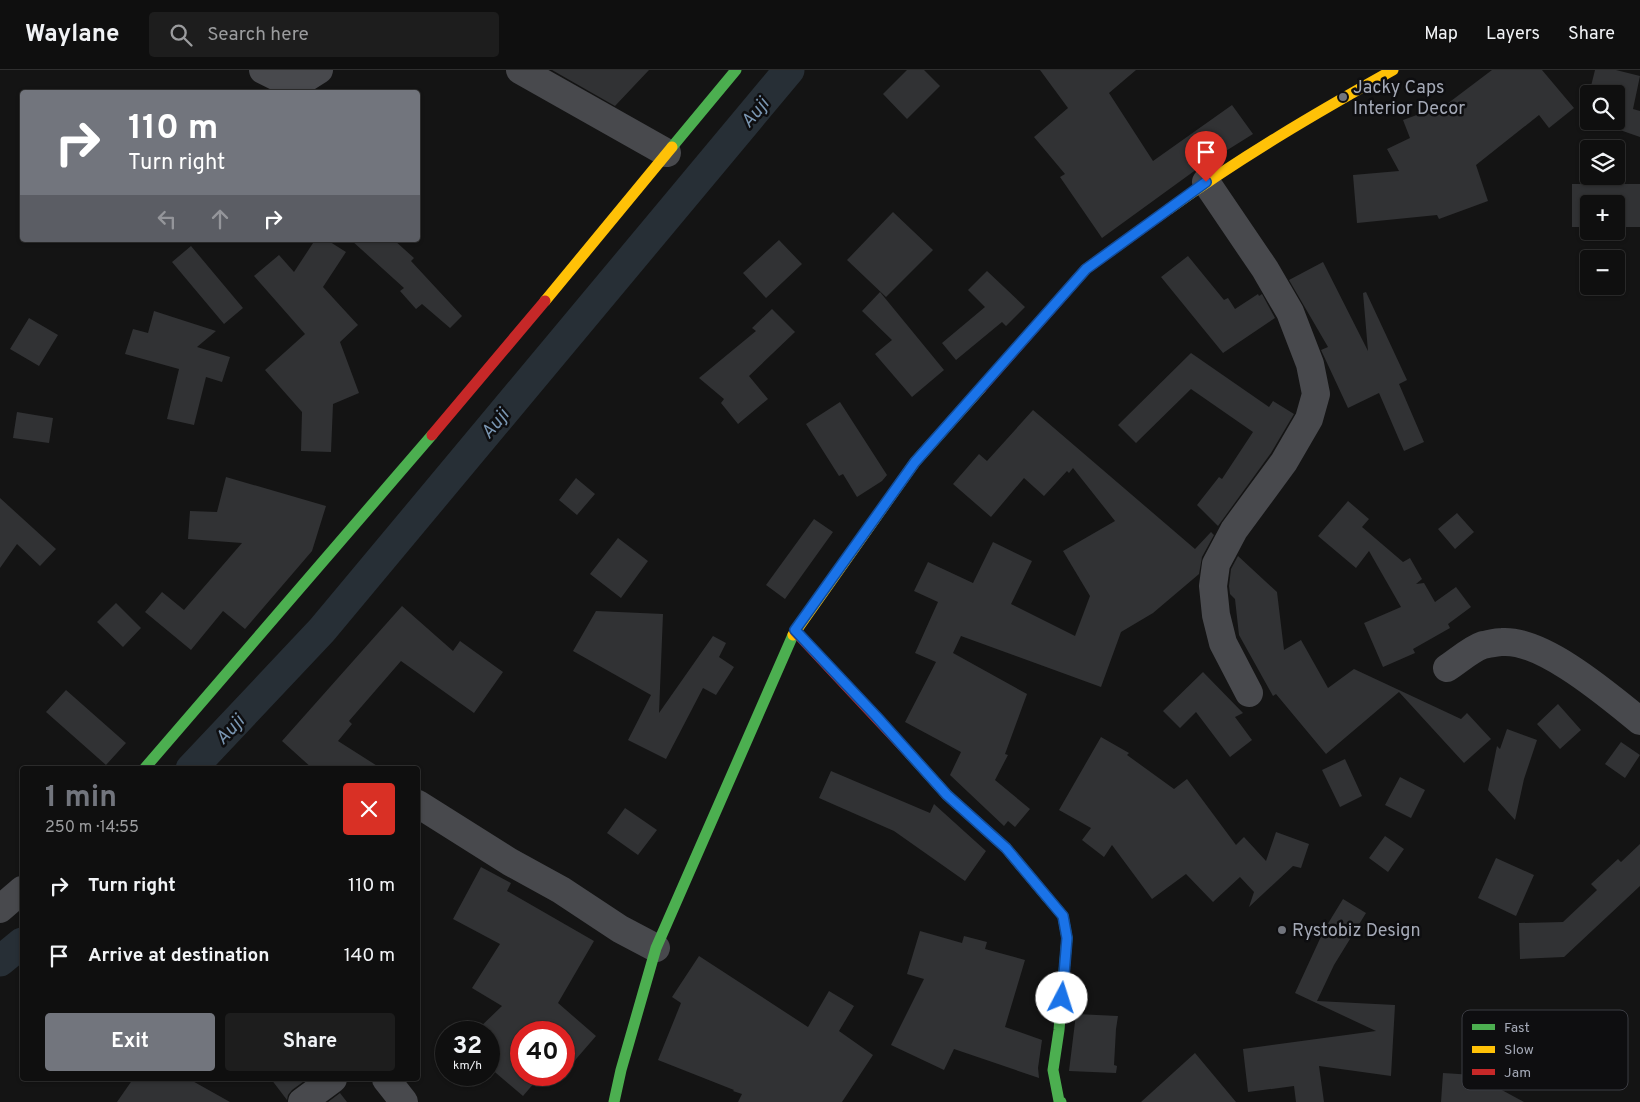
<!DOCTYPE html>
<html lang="en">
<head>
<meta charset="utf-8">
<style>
	:root { --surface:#0f0f0f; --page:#1d1d1d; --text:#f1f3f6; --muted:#9b9c9e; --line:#2f2f2f; --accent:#72757d }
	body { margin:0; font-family:Overpass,sans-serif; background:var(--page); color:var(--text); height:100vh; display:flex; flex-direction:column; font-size:19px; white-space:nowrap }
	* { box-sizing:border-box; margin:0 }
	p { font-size:16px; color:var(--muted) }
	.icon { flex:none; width:28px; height:28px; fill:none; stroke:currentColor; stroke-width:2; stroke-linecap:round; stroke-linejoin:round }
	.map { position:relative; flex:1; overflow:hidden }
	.panel { position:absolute; left:20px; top:696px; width:400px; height:315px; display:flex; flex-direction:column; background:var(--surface); border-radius:5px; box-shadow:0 1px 4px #0004,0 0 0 1px var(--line) }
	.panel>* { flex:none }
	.hud { position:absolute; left:20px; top:20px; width:400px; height:152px; border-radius:5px; box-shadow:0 1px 4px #0004,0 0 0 1px var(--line); background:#72757d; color:#fff; overflow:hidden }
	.buttons { position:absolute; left:1580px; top:15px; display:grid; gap:10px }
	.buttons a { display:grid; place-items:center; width:45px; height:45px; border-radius:5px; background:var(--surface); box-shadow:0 1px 4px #0004,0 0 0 1px var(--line); font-size:25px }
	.speed { position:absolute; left:435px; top:951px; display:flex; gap:10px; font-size:25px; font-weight:700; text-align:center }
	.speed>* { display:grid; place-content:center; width:65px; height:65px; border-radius:50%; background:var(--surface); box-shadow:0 1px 4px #0004,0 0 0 1px var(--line); line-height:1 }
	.speed small { font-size:12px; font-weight:400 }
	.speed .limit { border:8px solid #d22; background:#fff; color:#111 }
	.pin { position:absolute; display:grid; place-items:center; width:42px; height:42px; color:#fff; margin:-51px -21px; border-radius:50% 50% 50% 0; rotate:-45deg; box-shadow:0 0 5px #0007 }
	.pin .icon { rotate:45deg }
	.me { position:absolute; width:55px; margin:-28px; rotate:5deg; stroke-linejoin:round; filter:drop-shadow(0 0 4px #0008) }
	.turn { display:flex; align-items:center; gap:18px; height:105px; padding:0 25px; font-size:22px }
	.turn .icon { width:65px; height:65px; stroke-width:2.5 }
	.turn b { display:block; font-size:35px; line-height:42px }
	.lanes { display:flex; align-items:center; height:48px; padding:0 25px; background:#0003; justify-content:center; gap:25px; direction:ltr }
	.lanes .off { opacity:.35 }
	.round { display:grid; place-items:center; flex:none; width:52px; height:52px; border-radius:5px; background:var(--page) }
	.head { display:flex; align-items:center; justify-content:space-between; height:85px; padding:0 25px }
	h1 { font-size:30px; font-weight:700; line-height:38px; color:var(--accent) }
	.action { display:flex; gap:10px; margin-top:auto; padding:10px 25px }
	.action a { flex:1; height:58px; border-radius:5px; background:var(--accent); color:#fff; font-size:20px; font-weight:700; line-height:58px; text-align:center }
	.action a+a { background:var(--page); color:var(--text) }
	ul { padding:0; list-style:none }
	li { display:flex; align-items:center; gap:15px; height:70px; padding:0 25px }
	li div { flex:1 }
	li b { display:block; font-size:19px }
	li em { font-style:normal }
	header { display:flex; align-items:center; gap:30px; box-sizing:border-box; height:70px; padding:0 25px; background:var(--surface); border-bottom:1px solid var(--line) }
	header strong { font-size:24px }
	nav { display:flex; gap:28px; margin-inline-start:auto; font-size:18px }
	.search { width:350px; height:45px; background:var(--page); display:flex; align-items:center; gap:12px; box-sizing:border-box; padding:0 18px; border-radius:5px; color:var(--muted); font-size:19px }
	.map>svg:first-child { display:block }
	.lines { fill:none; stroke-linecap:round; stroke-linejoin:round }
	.canal { stroke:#272f36; stroke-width:31 }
	.building { fill:#313234 }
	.street { stroke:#48494d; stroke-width:28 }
	.fast { stroke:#4caf50; stroke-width:11 }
	.slow { stroke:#ffc107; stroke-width:11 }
	.jam { stroke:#c62828; stroke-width:11 }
	.route-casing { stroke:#114b97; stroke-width:12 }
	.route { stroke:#1a73e8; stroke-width:9 }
	.poi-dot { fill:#72757d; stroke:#0e0e10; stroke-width:2 }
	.labels { text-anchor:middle; stroke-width:5; stroke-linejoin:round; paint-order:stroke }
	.poi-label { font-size:18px; fill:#a4a9b6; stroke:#0e0e10; text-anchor:start }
	.water-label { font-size:19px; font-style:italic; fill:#7a96b2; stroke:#0e0e10 }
	.key { fill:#0e0e10; stroke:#3b3c42; stroke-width:1 }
	.key-label { font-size:14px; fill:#a4a9b6 }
</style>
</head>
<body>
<header>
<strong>Waylane</strong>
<div class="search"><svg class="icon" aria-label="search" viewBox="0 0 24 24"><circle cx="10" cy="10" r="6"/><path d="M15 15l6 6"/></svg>Search here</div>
<nav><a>Map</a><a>Layers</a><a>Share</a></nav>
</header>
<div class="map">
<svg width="1640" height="1032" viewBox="0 0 1640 1032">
	<rect width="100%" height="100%" fill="#141414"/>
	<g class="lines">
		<!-- canal -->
		<path class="canal" d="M 191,699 L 322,560 L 789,0
			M 0,891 L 22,873"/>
	</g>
	<!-- building -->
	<path class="building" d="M 552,0 L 649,0 L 615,36 Z
		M 907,0 L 924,0 L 940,16 L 907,49 L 883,24 Z
		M 1040,0 L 1136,0 L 1109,23 L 1153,91 L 1232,35 L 1253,64 L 1197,99 L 1102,168 L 1060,107 L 1065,104 L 1034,67 L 1068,38 Z
		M 1492,0 L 1542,0 L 1574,38 L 1549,58 L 1539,45 L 1476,95 L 1488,131 L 1439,149 L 1437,145 L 1357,153 L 1353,105 L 1399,101 L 1387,79 L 1410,68 L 1403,50 L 1447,34 Z
		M 1595,0 L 1616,0 L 1640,6 L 1633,39 L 1640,41 L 1640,67 L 1594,51 L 1616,51 L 1616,24 L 1589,24 L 1589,50 L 1583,48 Z
		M 1572,114 L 1640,114 L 1640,157 L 1616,157 L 1616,134 L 1589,134 L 1589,157 L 1572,157 Z
		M 893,142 L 933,180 L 886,227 L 847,190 Z
		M 315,170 L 327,170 L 346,182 L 323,217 L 358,255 L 340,272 L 359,323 L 333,334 L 331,382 L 301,381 L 302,342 L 265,300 L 305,264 L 254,206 L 279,185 L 294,202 Z
		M 351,170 L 394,170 L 414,188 L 411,191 L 462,246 L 450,258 L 422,234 L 416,239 L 400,221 L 404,218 Z
		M 779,170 L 802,194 L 766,228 L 743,203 Z
		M 191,176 L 243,238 L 224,254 L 172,192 Z
		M 1188,186 L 1224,230 L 1228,228 L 1235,239 L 1258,224 L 1259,226 L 1262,224 L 1275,248 L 1223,283 L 1161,207 Z
		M 1323,192 L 1368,281 L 1363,223 L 1366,222 L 1407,310 L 1399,314 L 1424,372 L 1404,381 L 1379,323 L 1348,338 L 1321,280 L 1328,277 L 1289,210 Z
		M 987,201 L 1025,237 L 1006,256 L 1002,252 L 956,290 L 942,273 L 985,237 L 968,220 Z
		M 880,222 L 944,300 L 912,327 L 875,284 L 892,270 L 862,241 Z
		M 772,239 L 795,262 L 749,306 L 768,329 L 738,354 L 721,333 L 724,329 L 699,308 L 756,261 L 752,258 Z
		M 154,241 L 216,261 L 197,277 L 230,287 L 222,312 L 206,307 L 194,355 L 167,349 L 179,299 L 125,284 L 133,259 L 148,263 Z
		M 29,248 L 58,265 L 39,296 L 10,279 Z
		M 1191,283 L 1269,337 L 1273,331 L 1294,344 L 1271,383 L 1218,456 L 1197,435 L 1219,407 L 1222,409 L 1253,362 L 1191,319 L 1136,373 L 1118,355 Z
		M 840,332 L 887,405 L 882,411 L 857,427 L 843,404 L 839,406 L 806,354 Z
		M 1033,340 L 1195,479 L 1211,462 L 1214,465 L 1202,487 L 1199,504 L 1153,543 L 1121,562 L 1101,617 L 961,566 L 953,583 L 1027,624 L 1005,684 L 1008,685 L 995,710 L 1030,739 L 1015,757 L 1008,751 L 1004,756 L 950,705 L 961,682 L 905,652 L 936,592 L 915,583 L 938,532 L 914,521 L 928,492 L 973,513 L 993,472 L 1032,491 L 1011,534 L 1075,566 L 1090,526 L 1063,481 L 1115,451 L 1073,398 L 1069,403 L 1067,401 L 1044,426 L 1024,408 L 991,447 L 953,414 L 979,384 L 987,391 Z
		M 17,342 L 53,348 L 49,373 L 13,368 Z
		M 226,407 L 326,436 L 312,481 L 245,559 L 223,541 L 191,580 L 145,542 L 162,522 L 184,540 L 242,473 L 188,469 L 190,441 L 217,442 Z
		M 576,408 L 595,424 L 577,445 L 559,430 Z
		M 0,428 L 56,479 L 40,496 L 17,474 L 0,498 Z
		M 1348,431 L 1369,449 L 1362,457 L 1403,492 L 1410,488 L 1422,509 L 1416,514 L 1424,513 L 1435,532 L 1456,517 L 1471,537 L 1448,554 L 1450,558 L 1413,579 L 1415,583 L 1383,597 L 1364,553 L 1401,537 L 1369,481 L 1356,498 L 1318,466 Z
		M 1457,443 L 1474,462 L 1455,479 L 1438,459 Z
		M 814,449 L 833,462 L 785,529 L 766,515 Z
		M 618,468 L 648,491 L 621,528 L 590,504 Z
		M 1238,486 L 1277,522 L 1284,580 L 1301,570 L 1328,618 L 1354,599 L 1461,649 L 1467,643 L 1491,669 L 1464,693 L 1399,622 L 1326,684 L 1276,624 L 1273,626 L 1239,565 L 1235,529 L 1230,524 L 1229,516 L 1231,499 Z
		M 116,533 L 141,558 L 123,577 L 97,552 Z
		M 402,536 L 453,581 L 460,571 L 503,602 L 474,643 L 401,591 L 349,651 L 352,654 L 338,671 L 382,699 L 313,699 L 282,671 Z
		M 596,541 L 663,544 L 659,643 L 713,566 L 726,573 L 719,587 L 734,597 L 716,625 L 703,618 L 666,689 L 628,670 L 651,625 L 573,581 Z
		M 1203,602 L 1243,643 L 1235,647 L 1252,670 L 1230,687 L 1196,642 L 1180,658 L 1163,641 Z
		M 66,620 L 126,673 L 106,695 L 46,642 Z
		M 1558,634 L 1581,660 L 1560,679 L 1537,654 Z
		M 1507,659 L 1537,670 L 1524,709 L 1515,750 L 1488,720 L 1497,676 L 1500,679 Z
		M 1101,667 L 1129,683 L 1127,685 L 1174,719 L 1187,709 L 1236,775 L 1244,767 L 1266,791 L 1276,762 L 1309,774 L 1301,798 L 1293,796 L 1249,837 L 1254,822 L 1240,807 L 1213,832 L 1186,804 L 1152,829 L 1112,775 L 1104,787 L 1082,770 L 1091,758 L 1059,740 Z
		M 1621,672 L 1640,685 L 1625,708 L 1605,694 Z
		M 1345,689 L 1362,726 L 1340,737 L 1322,700 Z
		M 831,701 L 930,743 L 934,734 L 986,781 L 965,811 L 894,761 L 819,728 Z
		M 1400,707 L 1425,720 L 1411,748 L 1385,735 Z
		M 625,738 L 657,760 L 638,785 L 607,763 Z
		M 1385,766 L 1404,779 L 1388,802 L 1369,788 Z
		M 1640,774 L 1640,816 L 1564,887 L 1520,889 L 1519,853 L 1563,852 L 1597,820 L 1591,814 L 1618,789 L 1621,792 Z
		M 1496,788 L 1534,805 L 1516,846 L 1478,828 Z
		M 481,797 L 511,813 L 507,821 L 594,871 L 558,933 L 596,966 L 564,1003 L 564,962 L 521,962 L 521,1005 L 541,1005 L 523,1026 L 489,997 L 489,962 L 475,962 L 502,936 L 472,918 L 500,874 L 453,849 Z
		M 1343,829 L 1366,843 L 1334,895 L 1317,931 L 1395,935 L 1391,1006 L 1319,996 L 1324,1032 L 1296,1032 L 1294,1016 L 1248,1022 L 1243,979 L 1376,961 L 1295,923 L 1324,860 Z
		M 920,861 L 962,873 L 964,866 L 987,872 L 985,879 L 1025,890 L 1005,957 L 1042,970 L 1038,998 L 1039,1008 L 954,979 L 944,1000 L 891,975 L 924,909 L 907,904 Z
		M 699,886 L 808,957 L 829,921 L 854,936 L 839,961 L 873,985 L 842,1032 L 738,1032 L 742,1024 L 733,1021 L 734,1020 L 658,990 L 681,933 L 672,927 Z
		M 1076,944 L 1118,946 L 1116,959 L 1114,995 L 1117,996 L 1116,1003 L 1069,1001 Z
		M 1195,983 L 1236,1032 L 1141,1032 Z
		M 1443,1003 L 1474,1005 L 1524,1032 L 1441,1032 Z
		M 133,1009 L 189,1009 L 230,1032 L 117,1032 Z
		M 271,1009 L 307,1009 L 292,1020 L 288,1025 L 287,1030 Z
		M 340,1023 L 347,1032 L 328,1032 Z"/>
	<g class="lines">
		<!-- street -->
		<path class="street" d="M 263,0 L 279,8 L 300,12 L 319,0
			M 520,0 L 667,83
			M 1206,112 L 1265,199 L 1290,242 L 1310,294 L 1316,324 L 1309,349 L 1284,392 L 1234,460 L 1216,494 L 1213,516 L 1216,545 L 1223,573 L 1249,623
			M 1447,598 C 1458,591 1471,579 1483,575 C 1489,574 1496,572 1502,572 C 1543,569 1609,626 1640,651
			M 418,734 L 510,792 L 561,820 L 620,859 L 656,878
			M 0,839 L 22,820
			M 386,1009 L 404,1032
			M 302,1032 L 333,1009"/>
		<!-- fast -->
		<path class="fast" d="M 672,77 L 736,0
			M 144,699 L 432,365
			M 1047,827 L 1063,846 L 1067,868 L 1059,960 L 1053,1000 L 1059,1031 L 1061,1032
			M 614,1032 L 621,1000 L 656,878 L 793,565"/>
		<!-- slow -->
		<path class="slow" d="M 1169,139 C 1241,87 1316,43 1393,0
			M 545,231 L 672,77
			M 793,565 L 915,392 L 981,318
			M 910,684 L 947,725 L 1006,778 L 1047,827"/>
		<!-- jam -->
		<path class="jam" d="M 981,318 L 1086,199 L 1169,139
			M 432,365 L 545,231
			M 795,561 L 910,684"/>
	</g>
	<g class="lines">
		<defs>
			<path id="route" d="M 1062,928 L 1067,868 L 1063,846 L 1006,778 L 947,725 L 876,646 L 795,560 L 915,392 L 1086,199 L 1206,112"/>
		</defs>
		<!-- route casing -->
		<use href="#route" class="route-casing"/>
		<!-- route -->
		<use href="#route" class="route"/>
	</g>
	<!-- markers -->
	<g class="poi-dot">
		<circle cx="1343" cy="27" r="5"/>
		<circle cx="1282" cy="860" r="5"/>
	</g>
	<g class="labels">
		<!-- poi labels -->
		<g class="poi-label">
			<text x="1353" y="23">Jacky Caps<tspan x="1353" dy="21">Interior Decor</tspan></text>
			<text x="1292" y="866">Rystobiz Design</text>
		</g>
		<!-- water labels -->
		<g class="water-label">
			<text transform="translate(754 42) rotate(-50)" y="7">Auji</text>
			<text transform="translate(494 353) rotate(-50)" y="7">Auji</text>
			<text transform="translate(229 659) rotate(-47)" y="7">Auji</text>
		</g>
	</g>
	<!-- legend -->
	<rect x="1462" y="940" width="166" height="80" rx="8" class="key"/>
	<rect x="1472" y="954" width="23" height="6" fill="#4caf50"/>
	<rect x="1472" y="976" width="23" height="7" fill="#ffc107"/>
	<rect x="1472" y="999" width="23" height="6" fill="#c62828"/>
	<g class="key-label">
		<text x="1504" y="962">Fast</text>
		<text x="1504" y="984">Slow</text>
		<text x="1504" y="1007">Jam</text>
	</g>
</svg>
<div class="buttons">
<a><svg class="icon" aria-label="search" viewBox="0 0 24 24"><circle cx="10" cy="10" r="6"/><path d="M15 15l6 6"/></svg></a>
<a><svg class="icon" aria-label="layers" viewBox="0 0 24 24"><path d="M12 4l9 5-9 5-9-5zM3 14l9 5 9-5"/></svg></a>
<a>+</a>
<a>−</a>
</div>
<div class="speed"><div>32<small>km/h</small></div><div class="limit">40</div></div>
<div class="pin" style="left:1206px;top:112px;background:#d93025"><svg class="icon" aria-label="arrive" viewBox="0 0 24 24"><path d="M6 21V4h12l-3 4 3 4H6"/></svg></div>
<svg class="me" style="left:1062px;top:928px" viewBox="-20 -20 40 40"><circle r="19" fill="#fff"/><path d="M0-13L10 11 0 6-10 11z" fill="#1a73e8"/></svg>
<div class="hud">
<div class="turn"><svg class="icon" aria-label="right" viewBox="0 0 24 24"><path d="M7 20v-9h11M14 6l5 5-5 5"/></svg><div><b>110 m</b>Turn right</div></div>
<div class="lanes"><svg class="icon off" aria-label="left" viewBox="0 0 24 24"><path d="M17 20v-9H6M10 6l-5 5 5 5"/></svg><svg class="icon off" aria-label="ahead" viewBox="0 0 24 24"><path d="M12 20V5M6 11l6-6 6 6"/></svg><svg class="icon" aria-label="right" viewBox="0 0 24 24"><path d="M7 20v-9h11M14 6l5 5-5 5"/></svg></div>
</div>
<section class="panel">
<div class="head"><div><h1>1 min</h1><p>250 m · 14:55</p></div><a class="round" style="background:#d93025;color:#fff"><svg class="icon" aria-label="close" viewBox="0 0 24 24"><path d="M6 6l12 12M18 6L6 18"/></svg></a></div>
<ul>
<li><svg class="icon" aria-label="right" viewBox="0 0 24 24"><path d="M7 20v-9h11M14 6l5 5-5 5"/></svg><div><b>Turn right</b></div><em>110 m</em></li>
<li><svg class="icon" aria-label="arrive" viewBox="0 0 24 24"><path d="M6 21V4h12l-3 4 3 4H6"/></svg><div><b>Arrive at destination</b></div><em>140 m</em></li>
</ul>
<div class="action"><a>Exit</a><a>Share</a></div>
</section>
</div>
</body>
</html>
